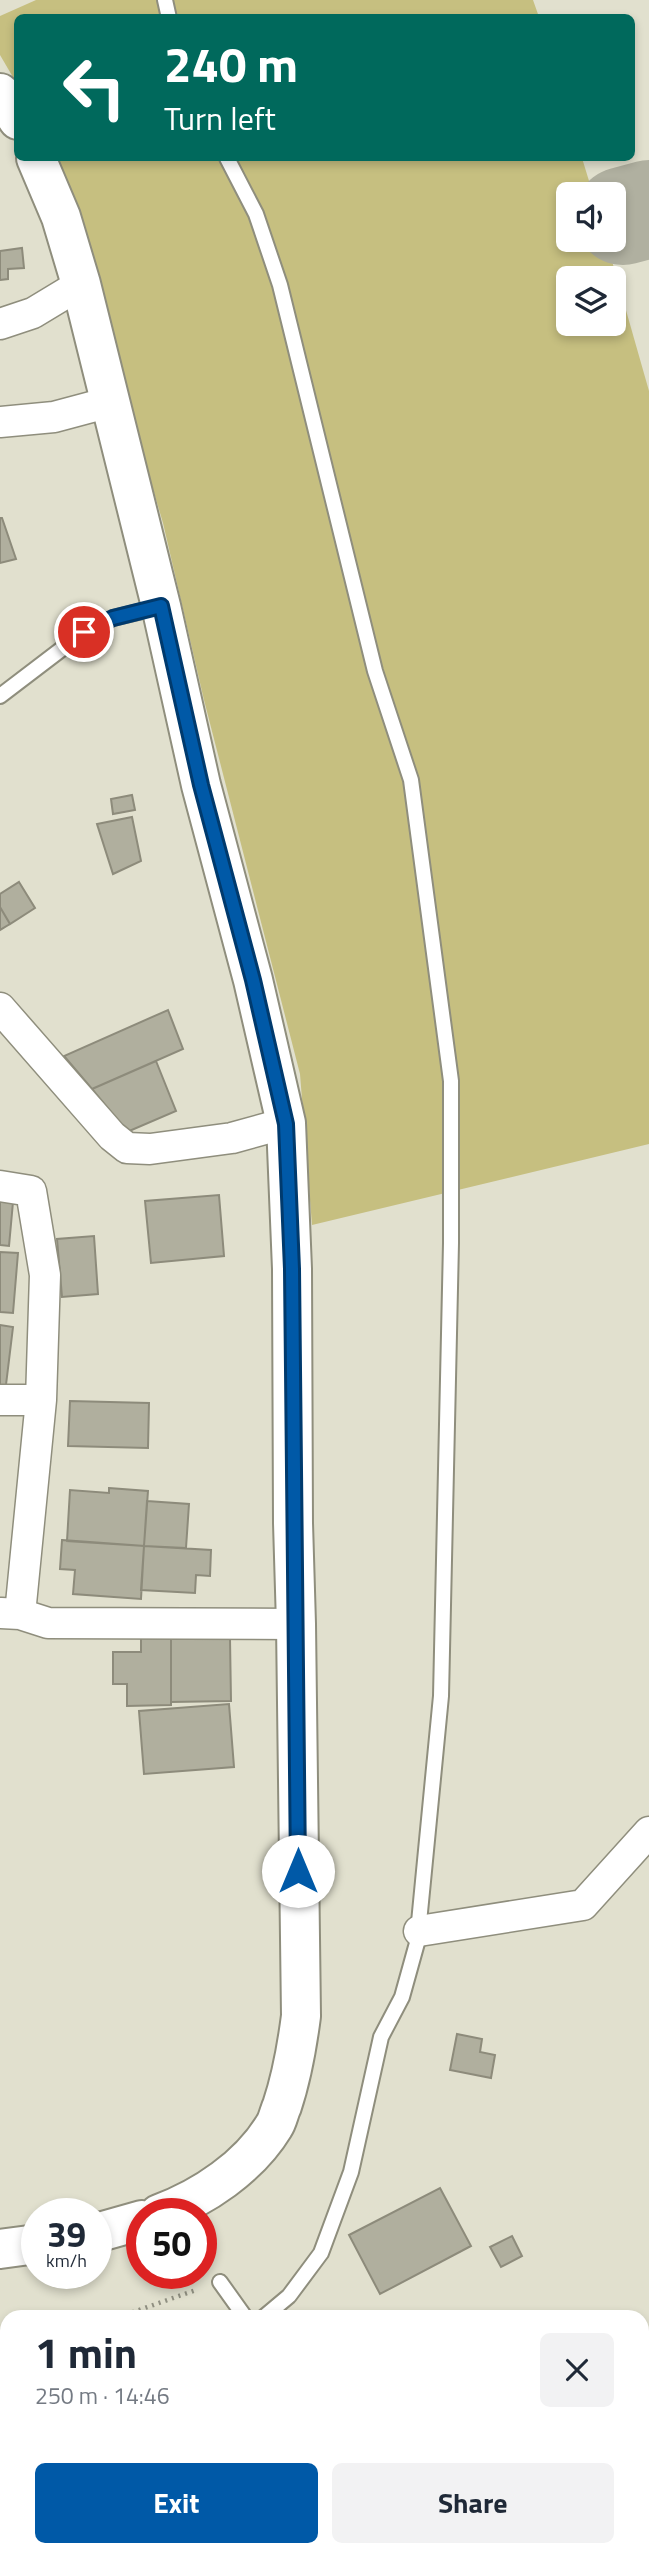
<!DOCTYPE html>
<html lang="en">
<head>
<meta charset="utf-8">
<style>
	:root { --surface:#fff; --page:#f2f2f3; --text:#1f2937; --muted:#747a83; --accent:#0059a7 }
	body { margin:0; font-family:"Titillium Web",sans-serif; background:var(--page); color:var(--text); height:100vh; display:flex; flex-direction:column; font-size:26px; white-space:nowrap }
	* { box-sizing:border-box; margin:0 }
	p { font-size:23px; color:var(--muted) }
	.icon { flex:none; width:38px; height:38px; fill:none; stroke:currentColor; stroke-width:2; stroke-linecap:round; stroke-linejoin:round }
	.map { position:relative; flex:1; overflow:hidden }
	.side { position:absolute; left:0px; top:2310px; width:649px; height:247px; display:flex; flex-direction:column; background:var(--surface); border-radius:21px 21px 0 0; box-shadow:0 4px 10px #0003 }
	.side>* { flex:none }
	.banner { position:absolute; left:14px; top:14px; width:621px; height:147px; border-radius:10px; box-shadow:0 4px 10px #0003; background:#00695c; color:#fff; overflow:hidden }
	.buttons { position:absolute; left:556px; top:182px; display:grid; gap:14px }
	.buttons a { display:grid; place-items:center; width:70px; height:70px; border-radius:10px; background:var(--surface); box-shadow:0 4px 10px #0003; font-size:35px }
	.speed { position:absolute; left:21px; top:2198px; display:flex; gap:14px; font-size:35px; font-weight:700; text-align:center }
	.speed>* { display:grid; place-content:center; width:91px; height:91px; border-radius:50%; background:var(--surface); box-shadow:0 4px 10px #0003; line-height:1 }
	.speed small { font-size:18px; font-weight:400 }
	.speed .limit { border:10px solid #d22; background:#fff; color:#111 }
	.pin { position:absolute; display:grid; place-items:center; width:60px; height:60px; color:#fff; margin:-30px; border:4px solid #fff; border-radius:50%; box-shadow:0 2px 7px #0007 }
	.me { position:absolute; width:77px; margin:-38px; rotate:0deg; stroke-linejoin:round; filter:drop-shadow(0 0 5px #0008) }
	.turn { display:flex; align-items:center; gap:24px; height:147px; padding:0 35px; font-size:32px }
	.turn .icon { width:91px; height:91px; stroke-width:2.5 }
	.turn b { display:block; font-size:49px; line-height:60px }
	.round { display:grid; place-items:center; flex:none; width:74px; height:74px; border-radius:10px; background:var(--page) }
	.summary { display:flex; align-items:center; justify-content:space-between; height:119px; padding:0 35px }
	h1 { font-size:42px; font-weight:700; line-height:52px }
	.action { display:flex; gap:14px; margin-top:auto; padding:14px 35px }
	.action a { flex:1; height:80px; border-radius:10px; background:var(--accent); color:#fff; font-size:28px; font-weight:700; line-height:80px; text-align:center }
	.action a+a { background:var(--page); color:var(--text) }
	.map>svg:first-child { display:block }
	.green { fill:#c6bf80; fill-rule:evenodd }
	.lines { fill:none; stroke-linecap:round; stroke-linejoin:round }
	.taxiway { stroke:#b0b0a0; stroke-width:98 }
	.building { fill:#b0af9e; stroke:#8d8b7b; stroke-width:2 }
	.lane-casing { stroke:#8f8e7d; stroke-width:18 }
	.street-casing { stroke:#8f8e7d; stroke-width:33 }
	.secondary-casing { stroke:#8f8e7d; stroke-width:42 }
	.path { stroke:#909082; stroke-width:4.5; stroke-dasharray:2 5; stroke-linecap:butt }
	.lane { stroke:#fff; stroke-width:14 }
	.street { stroke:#fff; stroke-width:30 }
	.secondary { stroke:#fff; stroke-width:38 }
	.route-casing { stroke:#003a6d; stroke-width:18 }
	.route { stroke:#0059a7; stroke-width:12 }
</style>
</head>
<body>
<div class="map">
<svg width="649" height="2556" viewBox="0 0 649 2556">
	<rect width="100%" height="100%" fill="#e1e0ce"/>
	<!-- green -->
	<path class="green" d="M 36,0 L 533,0 L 539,17 L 18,18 L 17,84 L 0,55 L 0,16 Z
		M 55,158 L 582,158 L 593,194 L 569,194 L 569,240 L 606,240 L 649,391 L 649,1144 L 312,1225 L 300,1074 L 204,700 L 163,523 ZM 569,278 L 614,278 L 614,324 L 569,324 Z"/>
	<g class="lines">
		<!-- taxiway -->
		<path class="taxiway" d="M 623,216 L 649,209"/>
	</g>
	<!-- building -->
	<path class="building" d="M 22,248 L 24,268 L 8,269 L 8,279 L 0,280 L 0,251 Z
		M 0,518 L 2,518 L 16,559 L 0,563 Z
		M 132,795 L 135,810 L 113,814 L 111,799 Z
		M 132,817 L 141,861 L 113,874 L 97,824 Z
		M 19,882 L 35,908 L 10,924 L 0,907 L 0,894 Z
		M 0,907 L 10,924 L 0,930 Z
		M 168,1010 L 183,1049 L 92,1089 L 64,1056 Z
		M 156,1061 L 176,1111 L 127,1132 L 92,1089 Z
		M 219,1195 L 224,1256 L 151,1263 L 145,1201 Z
		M 0,1201 L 13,1202 L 9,1246 L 0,1245 Z
		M 94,1236 L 98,1294 L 62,1297 L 57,1239 Z
		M 0,1252 L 18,1253 L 13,1313 L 0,1312 Z
		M 0,1325 L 13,1327 L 5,1393 L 0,1393 Z
		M 70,1401 L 149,1403 L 148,1448 L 68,1446 Z
		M 109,1488 L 148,1491 L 144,1546 L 67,1541 L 70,1490 L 109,1493 Z
		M 147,1501 L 189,1504 L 186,1548 L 144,1546 Z
		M 62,1540 L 144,1546 L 141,1599 L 73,1594 L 75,1570 L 60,1569 Z
		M 144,1546 L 211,1550 L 210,1576 L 196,1575 L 195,1593 L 141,1590 Z
		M 141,1634 L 171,1634 L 171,1705 L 127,1706 L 127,1684 L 113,1684 L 113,1652 L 141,1652 Z
		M 171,1639 L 230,1639 L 231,1701 L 171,1702 Z
		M 229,1704 L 234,1767 L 144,1774 L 139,1711 Z
		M 457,2034 L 482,2039 L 480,2052 L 495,2055 L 491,2078 L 450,2070 Z
		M 440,2188 L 471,2246 L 380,2294 L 349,2235 Z
		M 512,2236 L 522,2256 L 501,2267 L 490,2247 Z"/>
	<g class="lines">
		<defs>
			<path id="lane" d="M 165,0 L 169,18
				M 227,158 L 256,214 L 280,285 L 375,671 L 411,780 L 451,1081 L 451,1243 L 441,1696 L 417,1943 L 402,1997 L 381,2037 L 351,2172 L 321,2253 L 289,2296 L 264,2317
				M 0,696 L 84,632 L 113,618 L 159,607
				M 220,2282 L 245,2317"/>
			<path id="street" d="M 0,324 L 33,313 L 81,284
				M 0,422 L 54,417 L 110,402
				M 0,1008 L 112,1136 L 127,1148 L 150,1149 L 232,1138 L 286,1123
				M 0,1186 L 31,1191 L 45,1275 L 41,1400 L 20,1614
				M 0,1400 L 41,1400
				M 1,1613 L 20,1614 L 48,1623 L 296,1624
				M 419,1931 L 583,1905 L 649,1832"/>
			<path id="secondary" d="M 0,93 L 18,120
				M 36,158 L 61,217 L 81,284 L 161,606 L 201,785 L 253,980 L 286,1123 L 292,1269 L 293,1523 L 296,1624 L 301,2016 C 297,2047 292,2076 282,2106 C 279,2112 278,2120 274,2126 C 249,2167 203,2198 159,2214
				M 96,2233 L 142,2220
				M 0,2249 L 37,2244"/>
		</defs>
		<!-- lane casing -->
		<use href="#lane" class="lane-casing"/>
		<!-- street casing -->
		<use href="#street" class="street-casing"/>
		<!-- secondary casing -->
		<use href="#secondary" class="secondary-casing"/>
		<!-- path -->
		<path class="path" d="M 119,2317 L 196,2290
			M 0,2379 L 7,2375"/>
		<!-- lane -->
		<use href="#lane" class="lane"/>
		<!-- street -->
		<use href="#street" class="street"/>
		<!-- secondary -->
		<use href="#secondary" class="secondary"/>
	</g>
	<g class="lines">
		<defs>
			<path id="route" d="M 84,632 L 113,618 L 161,606 L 201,785 L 253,980 L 286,1124 L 292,1269 L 298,1871"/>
		</defs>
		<!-- route casing -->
		<use href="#route" class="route-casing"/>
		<!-- route -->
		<use href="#route" class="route"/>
	</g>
</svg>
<div class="buttons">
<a><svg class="icon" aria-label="sound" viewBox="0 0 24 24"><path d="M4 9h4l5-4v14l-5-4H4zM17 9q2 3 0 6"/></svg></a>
<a><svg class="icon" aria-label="layers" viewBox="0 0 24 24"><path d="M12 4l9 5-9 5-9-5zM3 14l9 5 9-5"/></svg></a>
</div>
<div class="speed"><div>39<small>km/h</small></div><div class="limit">50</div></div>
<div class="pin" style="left:84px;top:632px;background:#d93025"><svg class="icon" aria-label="arrive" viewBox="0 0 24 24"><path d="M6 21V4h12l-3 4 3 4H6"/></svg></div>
<svg class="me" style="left:298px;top:1871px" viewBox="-20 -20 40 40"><circle r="19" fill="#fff"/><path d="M0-13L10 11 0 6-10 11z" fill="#0059a7"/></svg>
<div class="banner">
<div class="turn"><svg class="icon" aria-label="left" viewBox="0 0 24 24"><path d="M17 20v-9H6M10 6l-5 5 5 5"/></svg><div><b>240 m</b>Turn left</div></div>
</div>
<section class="side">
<div class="summary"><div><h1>1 min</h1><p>250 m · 14:46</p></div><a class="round"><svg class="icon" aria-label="close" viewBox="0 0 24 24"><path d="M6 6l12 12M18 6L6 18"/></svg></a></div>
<div class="action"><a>Exit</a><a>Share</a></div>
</section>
</div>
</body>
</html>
